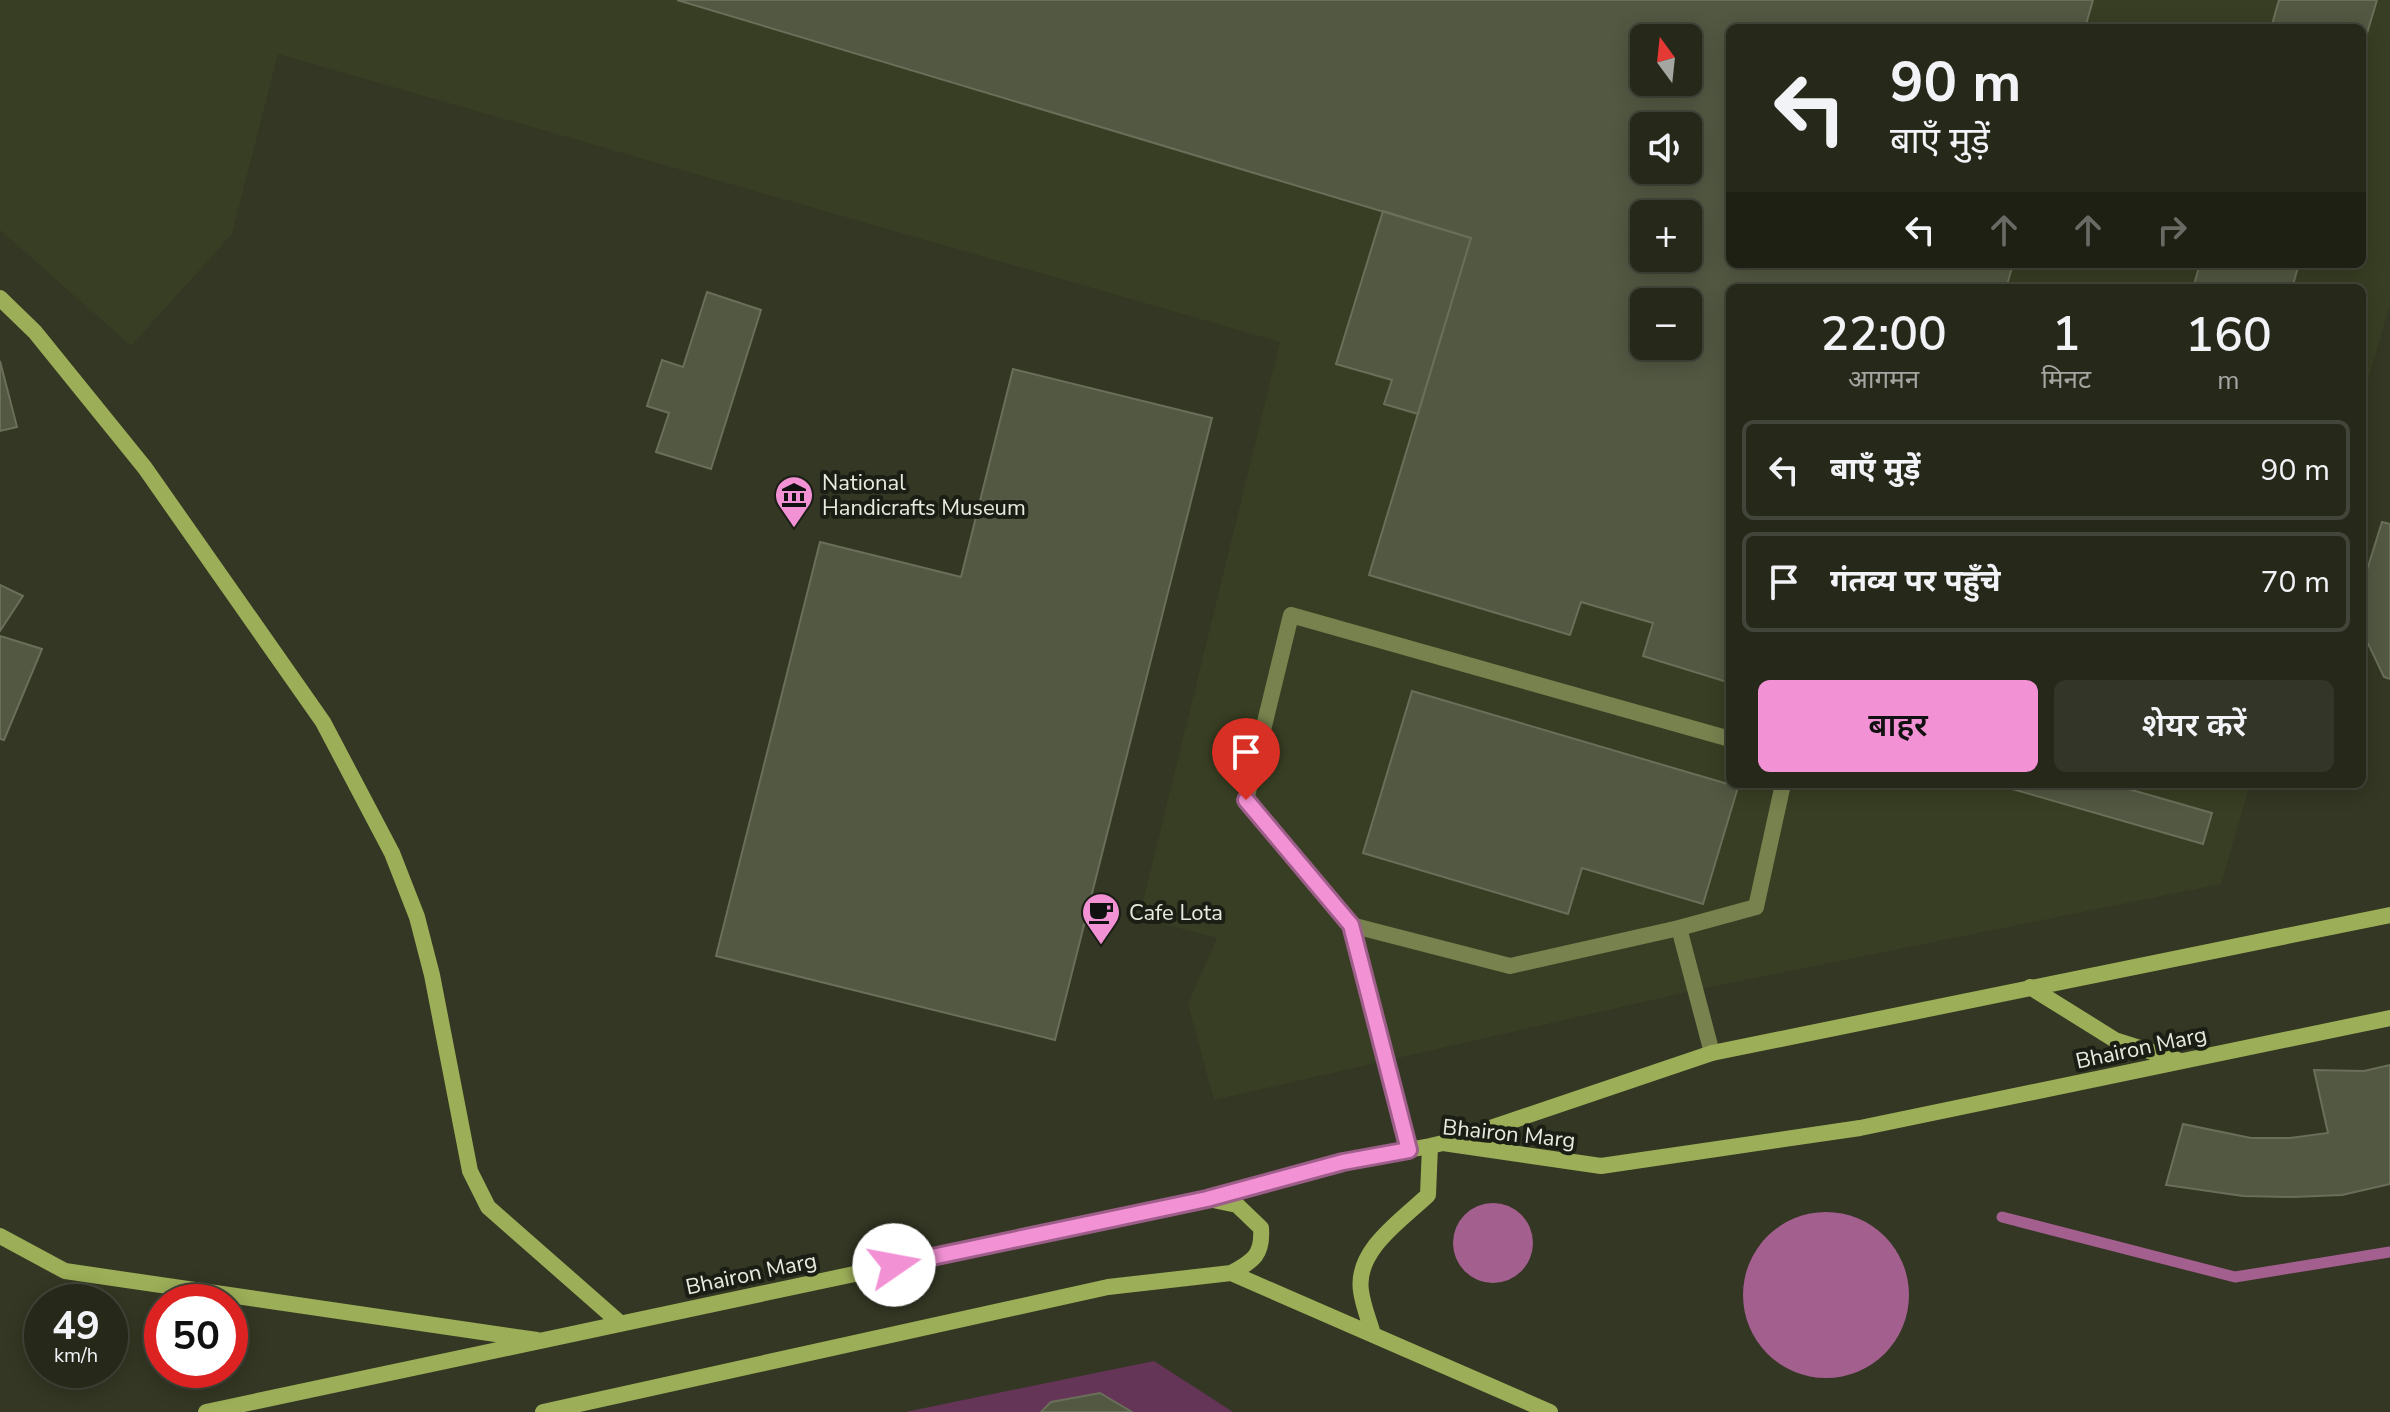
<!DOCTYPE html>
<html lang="hi">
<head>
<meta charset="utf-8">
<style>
	:root { --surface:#26291a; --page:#323527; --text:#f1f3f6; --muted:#a4a6a2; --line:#424539; --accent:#f391d5 }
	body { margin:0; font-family:"Nunito Sans","Noto Sans Devanagari",sans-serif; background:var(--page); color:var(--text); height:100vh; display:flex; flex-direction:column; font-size:30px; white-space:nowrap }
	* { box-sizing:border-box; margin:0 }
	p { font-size:26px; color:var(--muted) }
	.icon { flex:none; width:44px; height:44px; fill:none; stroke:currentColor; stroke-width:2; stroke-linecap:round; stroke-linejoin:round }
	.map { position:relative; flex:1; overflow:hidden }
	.drawer { position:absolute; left:1726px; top:284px; width:640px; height:504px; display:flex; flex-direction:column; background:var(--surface); border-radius:12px; box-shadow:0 4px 20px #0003,0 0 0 2px var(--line) }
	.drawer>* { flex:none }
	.banner { position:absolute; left:1726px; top:24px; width:640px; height:244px; border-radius:12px; box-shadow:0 4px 20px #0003,0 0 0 2px var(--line); background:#26291a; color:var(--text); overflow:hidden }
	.needle { width:52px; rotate:345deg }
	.buttons { position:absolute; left:1630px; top:24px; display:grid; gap:16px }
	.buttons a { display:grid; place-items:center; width:72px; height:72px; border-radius:12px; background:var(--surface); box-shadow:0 4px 20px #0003,0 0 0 2px var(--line); font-size:40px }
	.speed { position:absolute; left:24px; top:1284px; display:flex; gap:16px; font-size:40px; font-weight:700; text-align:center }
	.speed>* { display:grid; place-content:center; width:104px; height:104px; border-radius:50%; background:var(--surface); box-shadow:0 4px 20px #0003,0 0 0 2px var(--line); line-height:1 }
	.speed small { font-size:20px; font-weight:400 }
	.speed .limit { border:12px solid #d22; background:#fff; color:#111 }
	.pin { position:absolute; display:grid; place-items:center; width:68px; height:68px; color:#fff; margin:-82px -34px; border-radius:50% 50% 50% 0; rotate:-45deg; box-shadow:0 0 8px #0007 }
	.pin .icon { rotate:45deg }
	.me { position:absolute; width:88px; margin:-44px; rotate:78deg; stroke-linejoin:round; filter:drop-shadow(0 0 6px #0008) }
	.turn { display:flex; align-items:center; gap:28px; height:168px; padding:0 32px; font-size:36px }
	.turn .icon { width:104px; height:104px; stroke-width:2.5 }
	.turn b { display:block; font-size:56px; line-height:68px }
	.lanes { display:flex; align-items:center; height:76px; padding:0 32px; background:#0003; justify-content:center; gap:40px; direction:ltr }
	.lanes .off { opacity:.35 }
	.eta { display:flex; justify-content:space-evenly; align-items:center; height:136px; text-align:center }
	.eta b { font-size:48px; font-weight:600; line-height:56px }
	.button { display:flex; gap:16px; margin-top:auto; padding:16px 32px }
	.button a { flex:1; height:92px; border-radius:12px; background:var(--accent); color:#111; font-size:32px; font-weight:600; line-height:92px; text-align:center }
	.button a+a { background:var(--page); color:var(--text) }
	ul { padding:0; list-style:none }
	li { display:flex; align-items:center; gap:24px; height:100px; margin:0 16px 12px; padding:0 16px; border:4px solid var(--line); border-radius:12px }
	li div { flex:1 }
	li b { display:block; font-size:30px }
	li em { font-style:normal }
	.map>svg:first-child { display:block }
	.built { fill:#383e23; fill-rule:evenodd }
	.green { fill:#643556 }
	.water { fill:#a35f8e }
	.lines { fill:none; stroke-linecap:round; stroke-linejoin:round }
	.stream { stroke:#a35f8e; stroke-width:11 }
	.building { fill:#525842; stroke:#6a6f59; stroke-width:2; fill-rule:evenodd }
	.lane { stroke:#77824e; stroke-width:16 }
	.secondary { stroke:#9cae57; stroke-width:16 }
	.route-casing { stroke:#9e5e8a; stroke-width:20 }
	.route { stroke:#f391d5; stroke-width:14 }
	.labels { text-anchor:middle; stroke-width:8; stroke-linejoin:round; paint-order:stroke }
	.poi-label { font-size:22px; fill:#e8ebde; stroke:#1b1e15; text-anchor:start }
	.street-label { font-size:22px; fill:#e8ebde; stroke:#1b1e15 }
</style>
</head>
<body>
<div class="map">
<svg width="2390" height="1412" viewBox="0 0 2390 1412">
	<rect width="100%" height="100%" fill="#333723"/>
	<!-- built -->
	<path class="built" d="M 0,0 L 2390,0 L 2390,305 L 2362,401 L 2362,288 L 1730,288 L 1730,784 L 2250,784 L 2221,884 L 1696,990 L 1214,1100 L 1188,1004 L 1217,938 L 1139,918 L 1280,342 L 278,54 L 232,234 L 131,346 L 0,230 ZM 1730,28 L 2362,28 L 2362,264 L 1730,264 ZM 1644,38 L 1688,38 L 1688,82 L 1644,82 ZM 1644,126 L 1688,126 L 1688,170 L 1644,170 ZM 1644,214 L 1688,214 L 1688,258 L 1644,258 ZM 1644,302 L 1688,302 L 1688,346 L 1644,346 Z"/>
	<!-- green -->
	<path class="green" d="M 1154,1361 L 1233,1412 L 905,1412 Z"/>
	<!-- water -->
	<path class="water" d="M1453 1243a40 40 0 1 1 80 0a40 40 0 1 1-80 0Z
		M1743 1295a83 83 0 1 1 166 0a83 83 0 1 1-166 0Z"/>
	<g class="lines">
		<!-- stream -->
		<path class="stream" d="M 2002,1217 L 2235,1277 L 2390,1252"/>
	</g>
	<!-- building -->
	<path class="building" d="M 677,0 L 2093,0 L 2085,28 L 1730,28 L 1730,264 L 2013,264 L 2006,288 L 1730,288 L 1730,683 L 1643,656 L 1653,623 L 1581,602 L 1570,635 L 1369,575 L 1471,238 ZM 1644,38 L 1688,38 L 1688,82 L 1644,82 ZM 1644,126 L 1688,126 L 1688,170 L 1644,170 ZM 1644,214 L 1688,214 L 1688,258 L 1644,258 ZM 1644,302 L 1688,302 L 1688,346 L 1644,346 Z
		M 2279,0 L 2377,0 L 2362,50 L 2362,28 L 2271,28 Z
		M 1383,211 L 1471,238 L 1418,414 L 1384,404 L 1392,380 L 1336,364 Z
		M 2200,264 L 2299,264 L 2292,288 L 2193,288 Z
		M 707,292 L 761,310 L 711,469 L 656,452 L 669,413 L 647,406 L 662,360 L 683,367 Z
		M 0,361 L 17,427 L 0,431 Z
		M 1013,369 L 1212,418 L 1055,1040 L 716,956 L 820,542 L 961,577 Z
		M 2382,522 L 2390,524 L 2390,679 L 2384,677 L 2362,631 L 2362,586 Z
		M 0,585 L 23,596 L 0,631 Z
		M 0,636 L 42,649 L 4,740 L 0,739 Z
		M 1412,691 L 1738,787 L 1703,904 L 1582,868 L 1568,914 L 1363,853 Z
		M 1995,784 L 2111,784 L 2212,813 L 2203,844 Z
		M 2390,1065 L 2390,1184 L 2342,1195 L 2293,1197 L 2243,1196 L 2166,1185 L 2183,1124 L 2251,1138 L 2290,1138 L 2328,1133 L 2314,1070 L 2364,1071 Z
		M 1100,1393 L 1132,1412 L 1041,1412 L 1051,1402 Z"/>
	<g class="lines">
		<!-- lane -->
		<path class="lane" d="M 1351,925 L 1246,800 L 1291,615 L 1730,739
			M 1679,928 L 1756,907 L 1783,784
			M 1409,1150 L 1351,925 L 1510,966 L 1679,928 L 1712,1053"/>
		<!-- secondary -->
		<path class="secondary" d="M 0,298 L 35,332 L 145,468 L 323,722 L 392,853 L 417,917 L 432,975 L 470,1171 L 488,1207 L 620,1323
			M 2030,987 L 2115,1040 L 2178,1060
			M 1449,1142 L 1712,1053 L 2390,915
			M 1213,1200 L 1237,1205 L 1261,1228 C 1263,1254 1254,1261 1231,1273
			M 0,1236 L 65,1271 L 537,1340
			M 1373,1334 C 1369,1320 1363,1306 1361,1291 C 1355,1250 1402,1220 1428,1195 L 1430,1146
			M 206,1412 L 1207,1199 L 1343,1162 L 1430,1146 L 1443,1143 L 1601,1166 L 1860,1128 L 2390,1018
			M 543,1412 L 1108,1287 L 1231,1273 L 1550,1412"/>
	</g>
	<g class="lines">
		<defs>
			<path id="route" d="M 894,1265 L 1207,1199 L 1343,1162 L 1409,1150 L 1351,925 L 1246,800"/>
		</defs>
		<!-- route casing -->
		<use href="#route" class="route-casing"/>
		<!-- route -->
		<use href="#route" class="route"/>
	</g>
	<!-- icons -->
	<defs>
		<symbol id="museum-pin" viewBox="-11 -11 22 30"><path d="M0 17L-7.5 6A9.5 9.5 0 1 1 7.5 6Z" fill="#f391d5" stroke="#1b1e15"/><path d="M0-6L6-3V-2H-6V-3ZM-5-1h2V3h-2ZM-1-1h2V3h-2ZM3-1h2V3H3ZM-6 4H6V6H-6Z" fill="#111"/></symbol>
		<symbol id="cafe-pin" viewBox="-11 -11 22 30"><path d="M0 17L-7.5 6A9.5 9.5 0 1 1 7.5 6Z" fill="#f391d5" stroke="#1b1e15"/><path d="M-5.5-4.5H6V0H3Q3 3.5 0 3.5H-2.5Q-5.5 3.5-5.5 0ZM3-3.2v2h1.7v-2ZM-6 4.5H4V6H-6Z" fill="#111"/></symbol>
	</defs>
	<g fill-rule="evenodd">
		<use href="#museum-pin" x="772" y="473" width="44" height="60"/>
		<use href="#cafe-pin" x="1079" y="890" width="44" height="60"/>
	</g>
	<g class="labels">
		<!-- poi labels -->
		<g class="poi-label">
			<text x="822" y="490">National<tspan x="822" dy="25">Handicrafts Museum</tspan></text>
			<text x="1129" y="920">Cafe Lota</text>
		</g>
		<!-- street labels -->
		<g class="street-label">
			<text transform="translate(2141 1047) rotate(-12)" y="8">Bhairon Marg</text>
			<text transform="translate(1509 1133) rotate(6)" y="8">Bhairon Marg</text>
			<text transform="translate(751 1273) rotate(-12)" y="8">Bhairon Marg</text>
		</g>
	</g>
</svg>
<div class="buttons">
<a><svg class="needle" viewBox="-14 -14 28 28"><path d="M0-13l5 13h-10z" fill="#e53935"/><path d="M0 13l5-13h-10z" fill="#a4a6a2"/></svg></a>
<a><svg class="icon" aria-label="sound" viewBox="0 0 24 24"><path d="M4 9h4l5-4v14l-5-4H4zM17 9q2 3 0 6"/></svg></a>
<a>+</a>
<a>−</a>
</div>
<div class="speed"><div>49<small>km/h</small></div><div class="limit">50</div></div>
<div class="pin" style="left:1246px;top:800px;background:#d93025"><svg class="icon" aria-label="arrive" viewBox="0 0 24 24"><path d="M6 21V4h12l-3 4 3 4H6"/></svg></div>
<svg class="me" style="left:894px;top:1265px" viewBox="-20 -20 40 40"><circle r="19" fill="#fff"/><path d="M0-13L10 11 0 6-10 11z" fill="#f391d5"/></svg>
<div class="banner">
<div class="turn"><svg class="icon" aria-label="left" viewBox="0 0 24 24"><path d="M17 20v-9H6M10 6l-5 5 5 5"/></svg><div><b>90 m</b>बाएँ मुड़ें</div></div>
<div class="lanes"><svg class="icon" aria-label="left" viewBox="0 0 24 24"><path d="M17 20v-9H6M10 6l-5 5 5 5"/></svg><svg class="icon off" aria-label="ahead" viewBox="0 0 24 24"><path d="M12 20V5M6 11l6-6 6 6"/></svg><svg class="icon off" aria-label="ahead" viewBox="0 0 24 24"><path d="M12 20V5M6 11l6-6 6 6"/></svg><svg class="icon off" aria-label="right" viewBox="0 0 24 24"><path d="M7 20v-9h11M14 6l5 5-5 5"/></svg></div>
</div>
<section class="drawer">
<div class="eta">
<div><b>22:00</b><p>आगमन</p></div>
<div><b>1</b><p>मिनट</p></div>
<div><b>160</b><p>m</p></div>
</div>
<ul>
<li><svg class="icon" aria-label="left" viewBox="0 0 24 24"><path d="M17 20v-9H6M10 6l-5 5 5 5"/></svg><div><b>बाएँ मुड़ें</b></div><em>90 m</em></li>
<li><svg class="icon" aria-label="arrive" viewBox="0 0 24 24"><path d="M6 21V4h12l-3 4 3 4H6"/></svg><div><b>गंतव्य पर पहुँचे</b></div><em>70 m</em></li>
</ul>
<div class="button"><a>बाहर</a><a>शेयर करें</a></div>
</section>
</div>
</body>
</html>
